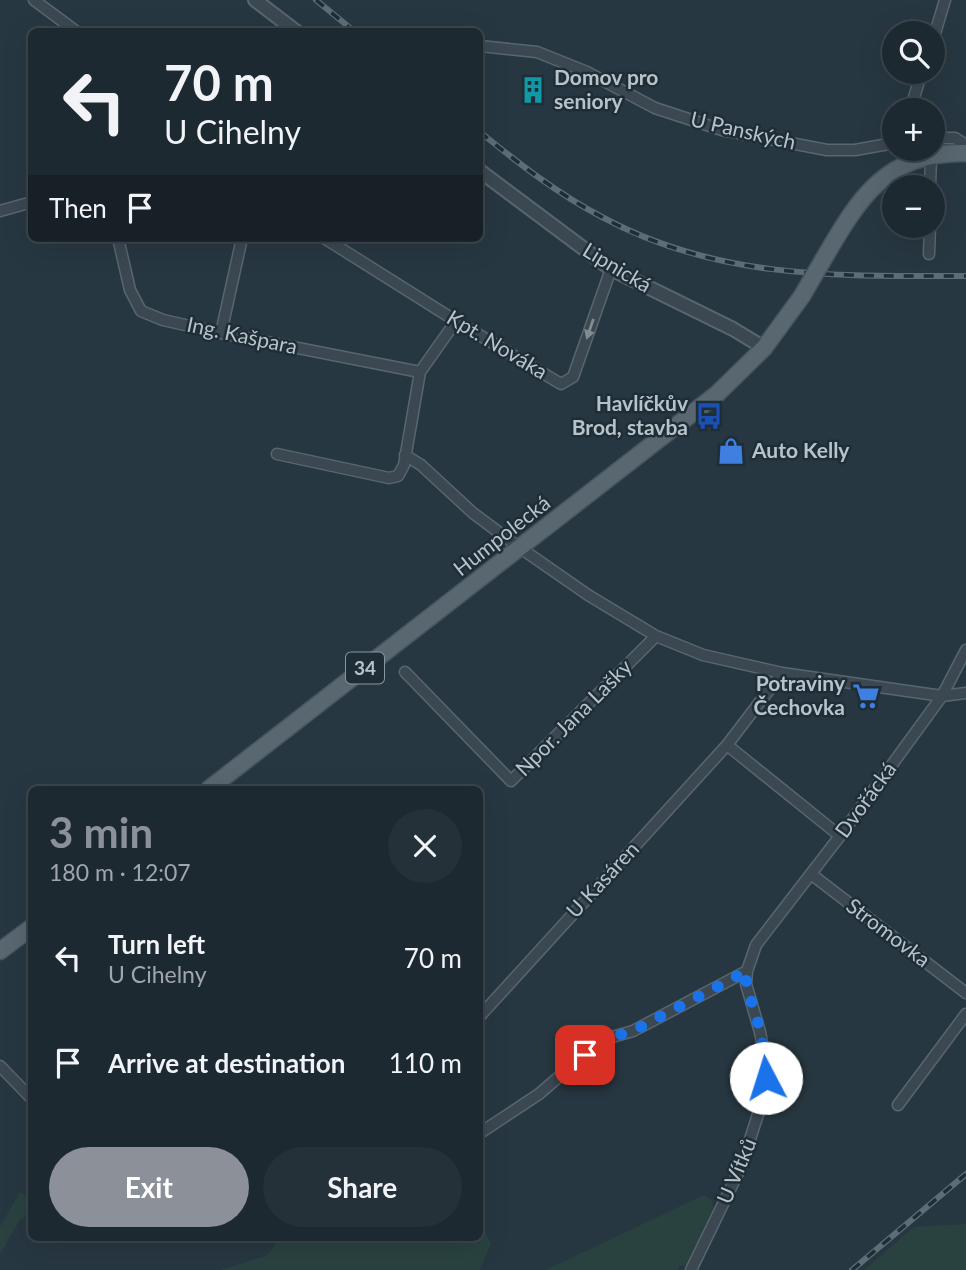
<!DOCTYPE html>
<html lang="en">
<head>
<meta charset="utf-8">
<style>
	:root { --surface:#1d2931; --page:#253139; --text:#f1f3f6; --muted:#a0a6ab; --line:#3b454d; --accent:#8c9099 }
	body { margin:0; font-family:Lato,sans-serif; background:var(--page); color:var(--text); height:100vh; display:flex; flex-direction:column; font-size:26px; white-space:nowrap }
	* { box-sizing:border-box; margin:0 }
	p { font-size:23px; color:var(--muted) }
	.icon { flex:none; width:38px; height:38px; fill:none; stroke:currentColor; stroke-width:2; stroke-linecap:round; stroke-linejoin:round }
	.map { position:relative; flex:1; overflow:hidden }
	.panel { position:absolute; left:28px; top:786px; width:455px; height:455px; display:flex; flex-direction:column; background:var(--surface); border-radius:10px; box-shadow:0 7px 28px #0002,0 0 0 2px var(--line) }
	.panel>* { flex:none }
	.banner { position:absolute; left:28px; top:28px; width:455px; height:214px; border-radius:10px; box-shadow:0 7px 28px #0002,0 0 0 2px var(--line); background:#1d2931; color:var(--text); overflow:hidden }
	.tools { position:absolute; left:882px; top:21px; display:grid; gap:14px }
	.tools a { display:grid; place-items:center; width:63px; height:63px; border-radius:50%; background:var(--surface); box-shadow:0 7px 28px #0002,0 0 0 2px var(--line); font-size:35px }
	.pin { position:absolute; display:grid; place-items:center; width:60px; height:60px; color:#fff; margin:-30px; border-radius:14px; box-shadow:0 4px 10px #0006 }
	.me { position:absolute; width:77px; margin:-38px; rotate:355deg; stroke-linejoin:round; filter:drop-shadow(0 0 5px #0008) }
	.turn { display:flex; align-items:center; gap:24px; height:147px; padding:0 21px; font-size:32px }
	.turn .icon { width:91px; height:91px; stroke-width:2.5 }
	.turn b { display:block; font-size:49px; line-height:60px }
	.then { display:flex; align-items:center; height:66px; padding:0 21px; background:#0003; gap:14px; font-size:26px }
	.round { display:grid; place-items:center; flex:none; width:74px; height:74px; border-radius:37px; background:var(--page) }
	.overview { display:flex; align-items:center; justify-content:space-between; height:119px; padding:0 21px }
	h1 { font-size:42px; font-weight:700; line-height:52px; color:var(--accent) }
	.primary-button { display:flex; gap:14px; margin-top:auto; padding:14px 21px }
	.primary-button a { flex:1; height:80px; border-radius:42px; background:var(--accent); color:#fff; font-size:28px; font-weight:700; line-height:80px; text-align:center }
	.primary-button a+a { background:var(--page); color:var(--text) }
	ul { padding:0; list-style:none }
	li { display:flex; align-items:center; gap:21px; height:105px; padding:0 21px }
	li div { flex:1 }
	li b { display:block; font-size:26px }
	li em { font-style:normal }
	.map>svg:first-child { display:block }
	.green { fill:#294240 }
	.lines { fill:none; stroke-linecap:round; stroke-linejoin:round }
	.minor-casing { stroke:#58666e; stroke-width:13 }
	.tertiary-casing { stroke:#58666e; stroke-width:16 }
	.primary-casing { stroke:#47545d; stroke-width:19 }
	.minor { stroke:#3b4851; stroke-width:10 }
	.tertiary { stroke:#3b4851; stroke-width:12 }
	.primary { stroke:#596770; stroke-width:16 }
	.rail-casing { stroke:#5d6d77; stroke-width:6 }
	.rail { stroke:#1f2d36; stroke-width:3.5; stroke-dasharray:10; stroke-linecap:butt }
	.primary-bridge-casing { stroke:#47545d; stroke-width:19; stroke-linecap:butt }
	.primary-bridge { stroke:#596770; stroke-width:16 }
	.oneway { fill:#7f8c94 }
	.route { stroke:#1a73e8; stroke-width:12; stroke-dasharray:0 21.6 }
	.labels { text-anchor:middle; stroke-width:5; stroke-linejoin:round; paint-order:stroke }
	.shield { fill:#1f2d36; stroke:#89969e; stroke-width:2 }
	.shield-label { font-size:19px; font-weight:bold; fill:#b7c3cb }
	.poi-label { font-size:21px; font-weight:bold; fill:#b7c3cb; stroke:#1f2d36; text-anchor:start }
	.street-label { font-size:21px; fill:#b7c3cb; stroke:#1f2d36 }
</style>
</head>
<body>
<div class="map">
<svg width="966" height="1270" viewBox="0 0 966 1270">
	<rect width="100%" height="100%" fill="#273741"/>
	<!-- green -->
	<path class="green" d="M 20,1192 L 31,1199 L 28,1203 L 31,1203 L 31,1212 L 19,1221 L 0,1254 L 0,1227 Z
		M 704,1195 L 712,1200 L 714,1213 L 689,1265 L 679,1266 L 678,1270 L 546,1270 Z
		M 480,1222 L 491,1243 L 480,1270 L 220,1270 L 266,1256 L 282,1237 L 480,1237 Z
		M 966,1224 L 966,1270 L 864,1270 L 914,1227 Z"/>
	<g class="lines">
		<defs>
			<path id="minor" d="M 34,0 L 77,32
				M 933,40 L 945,0
				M 480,46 L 537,52 L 587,72 L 655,108 L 722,130 L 827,150 L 855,150 L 894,143
				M 910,110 L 922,72
				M 933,138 L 955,138 L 966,145
				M 930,187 L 931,156
				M 0,211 L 32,202
				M 118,238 L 130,290 L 141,311 L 163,320 L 221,333 L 420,372
				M 324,238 L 456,321 L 561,384 L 573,377 L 611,269
				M 929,254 L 930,226
				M 221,333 L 242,238
				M 277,454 L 389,478 L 398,476 L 404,465 L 420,372 L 456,321
				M 405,455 L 421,465 L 473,513 L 509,540 L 588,595 L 656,636 L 703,655 L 782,673 L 942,696 L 966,693
				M 405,672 L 511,781 L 656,636
				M 727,745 L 840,836
				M 811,874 L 966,993
				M 480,1016 L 727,745 L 782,673
				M 0,1066 L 32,1099
				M 898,1105 L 966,1014
				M 480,1133 L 539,1094 L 591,1049 L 598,1041 L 633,1031 L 747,971
				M 691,1270 L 741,1167 L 764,1096 L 765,1059 L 760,1032 L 746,984 L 747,971 L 756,945 L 840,836 L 942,696 L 966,650"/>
			<path id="tertiary" d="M 255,0 L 297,32
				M 480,171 L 611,269 L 733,329 L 764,348"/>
			<path id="primary" d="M 823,260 C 859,198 886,152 966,153
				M 209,789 L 717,394 L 764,348 L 802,296
				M 0,951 L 32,927"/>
		</defs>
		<!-- minor casing -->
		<use href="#minor" class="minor-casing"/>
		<!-- tertiary casing -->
		<use href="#tertiary" class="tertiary-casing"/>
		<!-- primary casing -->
		<use href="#primary" class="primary-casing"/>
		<!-- minor -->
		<use href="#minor" class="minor"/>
		<!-- tertiary -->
		<use href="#tertiary" class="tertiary"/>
		<!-- primary -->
		<use href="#primary" class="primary"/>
		<defs>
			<path id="rail" d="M 316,0 L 355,32
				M 480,132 C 518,163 558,194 602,217 C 718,280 839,276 966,276
				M 852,1270 L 966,1174"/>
		</defs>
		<!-- rail casing -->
		<use href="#rail" class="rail-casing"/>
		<!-- rail -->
		<use href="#rail" class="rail"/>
		<defs>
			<path id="primary-bridge" d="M 802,296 L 823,260"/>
		</defs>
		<!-- primary-bridge casing -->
		<use href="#primary-bridge" class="primary-bridge-casing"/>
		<!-- primary-bridge -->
		<use href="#primary-bridge" class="primary-bridge"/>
	</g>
	<!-- one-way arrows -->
	<defs><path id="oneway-solid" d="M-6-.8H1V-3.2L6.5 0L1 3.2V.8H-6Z" transform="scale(1.75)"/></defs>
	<use class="oneway" href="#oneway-solid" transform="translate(590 329) rotate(109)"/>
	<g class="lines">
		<!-- route -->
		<path class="route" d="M 585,1055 L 598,1041 L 633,1031 L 747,971 L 746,984 L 761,1032 L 766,1078"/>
	</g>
	<!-- icons -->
	<defs>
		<symbol id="building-bare" viewBox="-9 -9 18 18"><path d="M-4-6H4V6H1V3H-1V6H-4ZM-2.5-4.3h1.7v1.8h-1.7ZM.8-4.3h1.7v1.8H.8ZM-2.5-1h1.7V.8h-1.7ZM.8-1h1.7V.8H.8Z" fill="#0f9aa8" stroke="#1f2d36" stroke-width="2.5" paint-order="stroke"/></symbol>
		<symbol id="bus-bare" viewBox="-9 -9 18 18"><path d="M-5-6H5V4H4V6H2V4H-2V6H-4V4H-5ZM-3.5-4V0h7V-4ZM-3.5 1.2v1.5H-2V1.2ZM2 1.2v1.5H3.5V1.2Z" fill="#1a4fb4" stroke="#1f2d36" stroke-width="2.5" paint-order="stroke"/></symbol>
		<symbol id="shop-bare" viewBox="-9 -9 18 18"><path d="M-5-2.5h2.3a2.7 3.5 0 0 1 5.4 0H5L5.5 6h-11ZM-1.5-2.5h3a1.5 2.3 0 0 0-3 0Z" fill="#3f7fe0" stroke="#1f2d36" stroke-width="2.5" paint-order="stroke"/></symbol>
		<symbol id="supermarket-bare" viewBox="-9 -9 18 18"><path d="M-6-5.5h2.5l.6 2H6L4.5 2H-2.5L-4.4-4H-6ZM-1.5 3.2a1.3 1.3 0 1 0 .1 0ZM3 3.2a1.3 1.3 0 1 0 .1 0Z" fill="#3f7fe0" stroke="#1f2d36" stroke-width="2.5" paint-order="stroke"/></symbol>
	</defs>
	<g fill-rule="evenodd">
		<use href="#building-bare" x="514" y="71" width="38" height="38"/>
		<use href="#bus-bare" x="690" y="397" width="38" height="38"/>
		<use href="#shop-bare" x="712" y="432" width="38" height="38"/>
		<use href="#supermarket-bare" x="847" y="677" width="38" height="38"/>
	</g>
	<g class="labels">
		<!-- shield labels -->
		<rect class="shield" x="346" y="652.5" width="38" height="31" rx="5"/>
		<g class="shield-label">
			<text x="365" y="675">34</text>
		</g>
		<!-- poi labels -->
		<g class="poi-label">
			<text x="554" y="85">Domov pro<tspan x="554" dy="24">seniory</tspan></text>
			<text x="688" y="411" text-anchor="end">Havlíčkův<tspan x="688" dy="24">Brod, stavba</tspan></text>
			<text x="752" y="458">Auto Kelly</text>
			<text x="845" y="691" text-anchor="end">Potraviny<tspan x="845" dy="24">Čechovka</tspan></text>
		</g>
		<!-- street labels -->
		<g class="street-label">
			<text transform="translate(743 131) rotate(13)" y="7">U Panských</text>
			<text transform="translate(617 268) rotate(31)" y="7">Lipnická</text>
			<text transform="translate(242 336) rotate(12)" y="7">Ing. Kašpara</text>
			<text transform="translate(497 345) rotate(31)" y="7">Kpt. Nováka</text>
			<text transform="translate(502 536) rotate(-38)" y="7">Humpolecká</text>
			<text transform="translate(574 718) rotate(-45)" y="7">Npor. Jana Lašky</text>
			<text transform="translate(866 800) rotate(-54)" y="7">Dvořácká</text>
			<text transform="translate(603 880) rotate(-47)" y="7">U Kasáren</text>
			<text transform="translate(888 933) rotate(37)" y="7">Stromovka</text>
			<text transform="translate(737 1171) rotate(-67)" y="7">U Vítků</text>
		</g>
	</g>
</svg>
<div class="tools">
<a><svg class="icon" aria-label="search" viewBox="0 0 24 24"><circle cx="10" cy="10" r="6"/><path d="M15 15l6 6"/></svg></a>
<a>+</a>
<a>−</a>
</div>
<div class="pin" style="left:585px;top:1055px;background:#d93025"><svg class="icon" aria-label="arrive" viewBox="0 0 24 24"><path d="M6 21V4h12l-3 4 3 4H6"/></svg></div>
<svg class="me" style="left:766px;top:1078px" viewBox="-20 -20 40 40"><circle r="19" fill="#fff"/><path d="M0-13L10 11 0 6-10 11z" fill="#1a73e8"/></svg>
<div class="banner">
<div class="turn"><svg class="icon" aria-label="left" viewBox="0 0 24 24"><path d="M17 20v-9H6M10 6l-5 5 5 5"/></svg><div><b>70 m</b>U Cihelny</div></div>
<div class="then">Then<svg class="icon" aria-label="arrive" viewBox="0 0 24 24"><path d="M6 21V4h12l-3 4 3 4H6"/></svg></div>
</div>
<section class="panel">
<div class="overview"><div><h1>3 min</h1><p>180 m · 12:07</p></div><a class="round"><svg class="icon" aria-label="close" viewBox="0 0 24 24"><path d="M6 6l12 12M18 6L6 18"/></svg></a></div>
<ul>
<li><svg class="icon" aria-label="left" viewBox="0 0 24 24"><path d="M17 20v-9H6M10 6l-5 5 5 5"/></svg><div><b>Turn left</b><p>U Cihelny</p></div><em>70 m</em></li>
<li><svg class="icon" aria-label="arrive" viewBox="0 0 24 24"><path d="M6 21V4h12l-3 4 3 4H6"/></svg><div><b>Arrive at destination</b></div><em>110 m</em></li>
</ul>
<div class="primary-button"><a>Exit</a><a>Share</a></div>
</section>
</div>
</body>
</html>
